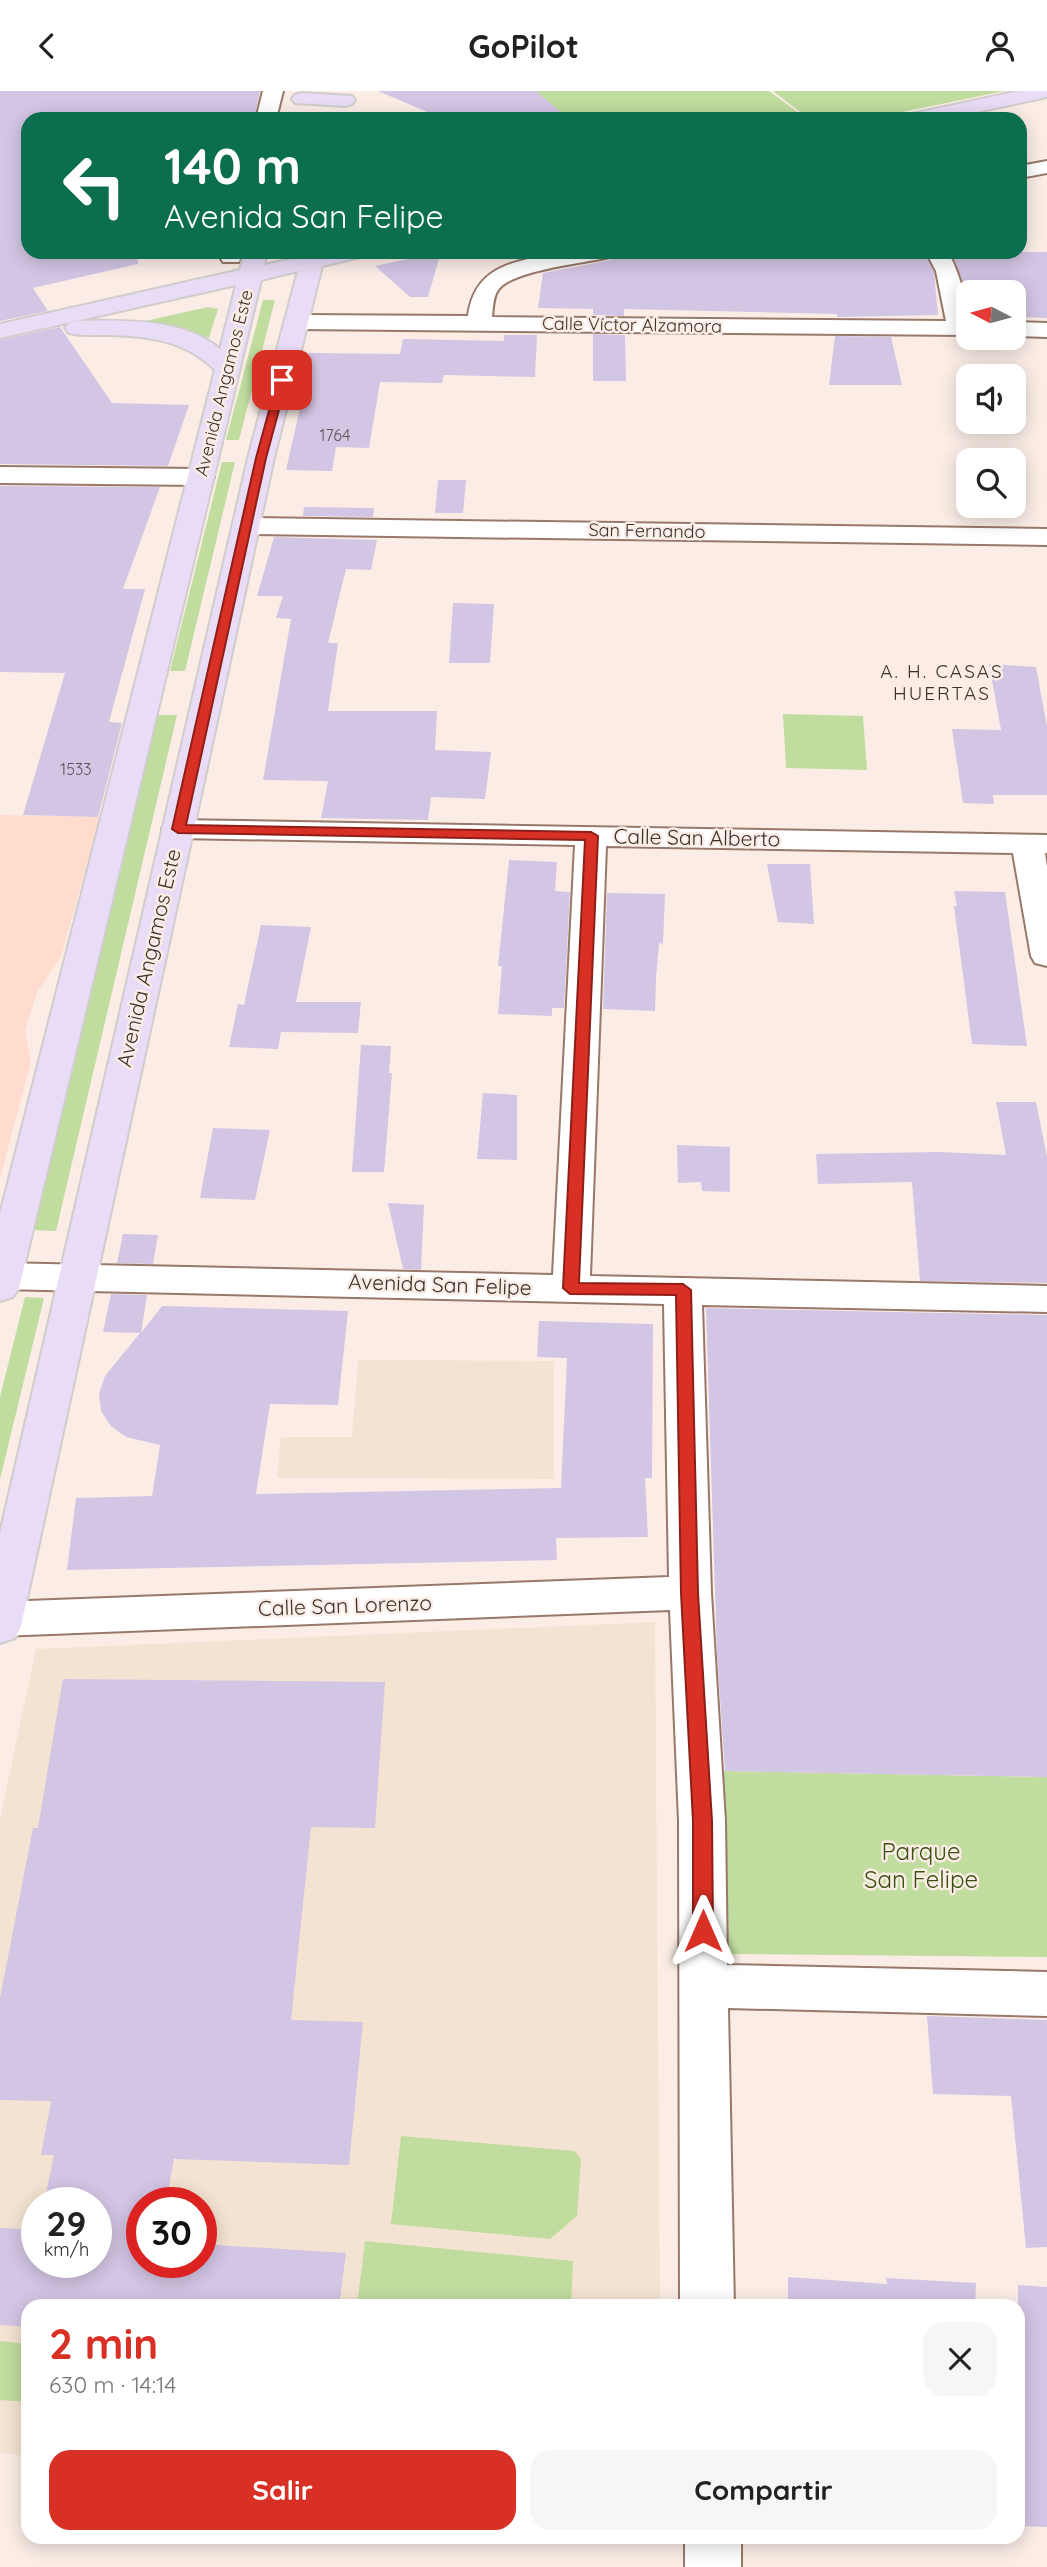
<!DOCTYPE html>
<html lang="es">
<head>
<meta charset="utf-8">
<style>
	:root { --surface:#fff; --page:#f6f6f6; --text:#222; --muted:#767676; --accent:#d93025 }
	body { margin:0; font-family:Quicksand,sans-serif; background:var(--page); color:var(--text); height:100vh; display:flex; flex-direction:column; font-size:26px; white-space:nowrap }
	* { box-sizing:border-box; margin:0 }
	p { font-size:23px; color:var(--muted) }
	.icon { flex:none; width:38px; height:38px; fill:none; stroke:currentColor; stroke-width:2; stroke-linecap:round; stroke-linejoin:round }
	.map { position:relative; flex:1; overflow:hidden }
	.side { position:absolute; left:21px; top:2208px; width:1004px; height:245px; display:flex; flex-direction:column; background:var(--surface); border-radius:21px; box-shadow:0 4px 18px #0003 }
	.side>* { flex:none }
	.hud { position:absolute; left:21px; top:21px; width:1006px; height:147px; border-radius:21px; box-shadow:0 4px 18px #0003; background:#0b6e4f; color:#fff; overflow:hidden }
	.needle { width:46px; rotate:276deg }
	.buttons { position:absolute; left:956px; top:189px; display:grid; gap:14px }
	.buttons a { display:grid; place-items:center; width:70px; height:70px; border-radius:14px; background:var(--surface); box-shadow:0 4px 18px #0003; font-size:35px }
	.speed { position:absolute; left:21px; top:2096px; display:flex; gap:14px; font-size:35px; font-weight:700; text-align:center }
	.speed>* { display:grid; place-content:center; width:91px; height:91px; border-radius:50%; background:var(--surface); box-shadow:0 4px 18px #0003; line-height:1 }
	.speed small { font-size:18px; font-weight:400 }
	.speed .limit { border:10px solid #d22; background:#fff; color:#111 }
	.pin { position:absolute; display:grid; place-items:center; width:60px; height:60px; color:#fff; margin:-30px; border-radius:14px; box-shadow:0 4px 10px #0006 }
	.me { position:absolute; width:77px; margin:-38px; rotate:0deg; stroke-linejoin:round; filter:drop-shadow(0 0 5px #0008) }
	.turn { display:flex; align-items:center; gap:24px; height:147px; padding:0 28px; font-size:32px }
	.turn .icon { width:91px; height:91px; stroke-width:2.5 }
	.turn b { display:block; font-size:49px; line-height:60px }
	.round { display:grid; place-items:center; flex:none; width:74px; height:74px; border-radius:21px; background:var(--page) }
	.summary { display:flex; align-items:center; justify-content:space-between; height:119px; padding:0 28px }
	h1 { font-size:42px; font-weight:700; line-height:52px; color:var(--accent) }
	.cta { display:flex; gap:14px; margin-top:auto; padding:14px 28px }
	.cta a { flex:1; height:80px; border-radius:21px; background:var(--accent); color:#fff; font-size:28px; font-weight:700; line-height:80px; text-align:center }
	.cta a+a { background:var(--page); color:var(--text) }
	header { display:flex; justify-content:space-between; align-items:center; height:91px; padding:0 28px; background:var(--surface); font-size:32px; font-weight:700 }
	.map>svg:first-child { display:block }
	.built { fill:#ffdccd }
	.industrial { fill:#f4e3d2; fill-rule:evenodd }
	.green { fill:#c0dc9e }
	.building { fill:#d3c5e4 }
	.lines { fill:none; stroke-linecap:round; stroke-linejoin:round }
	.minor-casing { stroke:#98786a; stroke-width:4 }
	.major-casing { stroke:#d0cdcc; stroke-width:4 }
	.minor { fill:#fff; fill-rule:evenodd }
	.major { fill:#e9dcf6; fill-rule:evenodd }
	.route { fill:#d93025; stroke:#8d1f18; stroke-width:2 }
	.labels { text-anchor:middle; stroke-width:5; stroke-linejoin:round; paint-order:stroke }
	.far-number-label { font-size:16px; fill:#625458 }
	.far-street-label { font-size:18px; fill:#3d2f29; stroke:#fbede6 }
	.far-neighbourhood-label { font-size:19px; letter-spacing:2px; fill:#3d2f29; stroke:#fbede6 }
	.street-label { font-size:21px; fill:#3d2f29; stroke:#fbede6 }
	.near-park-label { font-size:24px; fill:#395111; stroke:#fbede6 }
</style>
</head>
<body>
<header><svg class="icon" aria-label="back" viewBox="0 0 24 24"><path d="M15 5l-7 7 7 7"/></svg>GoPilot<svg class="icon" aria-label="person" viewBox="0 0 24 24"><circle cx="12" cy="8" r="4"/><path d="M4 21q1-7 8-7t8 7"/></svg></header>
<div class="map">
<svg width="1047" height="2476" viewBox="0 0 1047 2476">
	<rect width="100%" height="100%" fill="#fbede6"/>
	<!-- built -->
	<path class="built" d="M 0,724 L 100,726 L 61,866 L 37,901 L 25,940 L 31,971 L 0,1087 Z"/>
	<!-- industrial -->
	<path class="industrial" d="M 358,1269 L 554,1270 L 554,1388 L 277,1387 L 281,1346 L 352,1346 Z
		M 655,1531 L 660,2215 L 28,2216 L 28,2365 L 0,2362 L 0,1728 L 36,1558 ZM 37,2112 L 96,2112 L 96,2172 L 37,2172 ZM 142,2112 L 201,2112 L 201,2172 L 142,2172 Z"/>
	<!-- green -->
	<path class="green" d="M 459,0 L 769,0 L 807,28 L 493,28 Z
		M 773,0 L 1005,0 L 868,28 L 809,28 Z
		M 263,209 L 275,209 L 239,349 L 226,349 Z
		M 208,216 L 218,218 L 209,247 L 178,238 L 136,232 Z
		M 222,371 L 235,371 L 185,580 L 170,580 Z
		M 783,623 L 863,625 L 867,679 L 786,677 Z
		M 158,624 L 177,624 L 56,1140 L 32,1139 Z
		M 25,1206 L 44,1207 L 0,1388 L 0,1306 Z
		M 721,1680 L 1047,1686 L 1047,1866 L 728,1863 Z
		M 401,2045 L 574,2060 L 581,2068 L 577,2125 L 550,2148 L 391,2133 Z
		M 365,2150 L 573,2170 L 571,2215 L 357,2215 Z
		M 0,2250 L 28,2253 L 28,2311 L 0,2309 Z"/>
	<!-- building -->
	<path class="building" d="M 0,0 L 260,0 L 254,28 L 28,28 L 28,161 L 137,161 L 138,173 L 33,197 L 48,220 L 0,230 Z
		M 378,0 L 536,0 L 569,28 L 444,28 Z
		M 441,161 L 428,206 L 410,206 L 375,175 Z
		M 616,161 L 924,161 L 934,181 L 938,224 L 837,226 L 837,223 L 624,218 L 624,225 L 593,224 L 593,218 L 538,217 L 543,182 L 611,169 Z
		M 951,161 L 1047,161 L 1047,227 L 1013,226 L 1013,201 L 966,201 Z
		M 60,236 L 112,312 L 189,314 L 168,375 L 0,373 L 0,249 Z
		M 593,243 L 625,244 L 626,290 L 593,290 Z
		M 504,244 L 537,244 L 535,286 L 444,284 L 442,292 L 380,291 L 369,357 L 336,356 L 332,380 L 286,379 L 306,290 L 312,290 L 308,289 L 309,262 L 400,263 L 403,248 L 504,250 Z
		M 835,245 L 891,246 L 902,294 L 829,294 Z
		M 438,389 L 466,389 L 463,422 L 435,422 Z
		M 0,395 L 160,396 L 123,498 L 145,498 L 109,631 L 122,632 L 98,726 L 23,724 L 65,582 L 0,581 Z
		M 304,416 L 374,417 L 373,426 L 303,425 Z
		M 274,446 L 377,449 L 371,479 L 346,478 L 328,552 L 338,552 L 328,620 L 437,620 L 435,659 L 491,661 L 485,708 L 431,706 L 428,729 L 321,727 L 328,690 L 263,689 L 291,528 L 276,527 L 283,505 L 257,505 Z
		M 453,512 L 494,513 L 490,572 L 449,572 Z
		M 989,573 L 1036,576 L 1047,636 L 1047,704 L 993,704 L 994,713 L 963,712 L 952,638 L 1001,639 Z
		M 509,769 L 557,771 L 555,800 L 570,801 L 564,917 L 552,917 L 552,925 L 498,923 L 502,875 L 498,875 Z
		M 767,773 L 810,773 L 814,833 L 778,831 Z
		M 954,800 L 1005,801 L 1027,955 L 972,953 L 954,815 L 957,815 Z
		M 607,802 L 665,803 L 663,853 L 659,852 L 656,886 L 655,920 L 603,918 Z
		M 261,834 L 311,836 L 296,911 L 361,911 L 358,942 L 281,941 L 278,958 L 229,956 L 238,913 L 244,914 Z
		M 361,954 L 391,955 L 389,982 L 392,982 L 384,1081 L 352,1081 Z
		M 483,1002 L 517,1004 L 517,1069 L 477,1068 Z
		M 996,1011 L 1036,1011 L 1047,1066 L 1047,1192 L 920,1190 L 912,1091 L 818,1093 L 816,1063 L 939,1061 L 1006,1064 Z
		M 213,1037 L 270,1039 L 255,1109 L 200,1107 Z
		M 677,1054 L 730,1056 L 730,1101 L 702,1100 L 701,1091 L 678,1092 Z
		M 388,1112 L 424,1114 L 421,1179 L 403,1178 Z
		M 123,1143 L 158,1144 L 153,1173 L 117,1172 Z
		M 111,1203 L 147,1204 L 141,1242 L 162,1215 L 348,1220 L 338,1314 L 270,1313 L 256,1403 L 561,1397 L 567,1267 L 537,1266 L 539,1230 L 653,1233 L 652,1387 L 645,1387 L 648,1446 L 556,1447 L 557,1469 L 67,1479 L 76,1407 L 152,1405 L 160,1354 L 126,1346 L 111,1335 L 101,1320 L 99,1303 L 105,1285 L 140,1242 L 103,1241 Z
		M 706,1217 L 1047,1224 L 1047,1686 L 725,1680 L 717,1563 Z
		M 63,1588 L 385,1591 L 375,1737 L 311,1736 L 291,1929 L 363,1931 L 349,2074 L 174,2068 L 166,2112 L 142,2112 L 142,2172 L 201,2172 L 201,2153 L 346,2162 L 339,2216 L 28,2216 L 28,2236 L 0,2234 L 0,2137 L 37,2139 L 37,2172 L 96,2172 L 96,2112 L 44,2112 L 54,2064 L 41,2064 L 51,2010 L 0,2009 L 0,1907 L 33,1737 L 38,1737 Z
		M 927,1925 L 1047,1929 L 1047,2156 L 1026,2157 L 1011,2005 L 933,2003 Z
		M 788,2186 L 887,2193 L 886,2187 L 976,2192 L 975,2216 L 788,2216 Z
		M 1018,2194 L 1047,2196 L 1047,2436 L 1018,2435 Z"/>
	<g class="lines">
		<defs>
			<path id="minor" d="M 263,0 L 283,0 L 276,28 L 256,28 Z
				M 1047,70 L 1047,82 L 1020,87 L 1020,75 Z
				M 221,161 L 243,161 L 239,171 L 223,171 L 220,166 Z
				M 564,161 L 613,161 L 610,166 C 586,172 512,179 498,199 C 493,206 493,217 492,226 L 946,230 L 936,180 L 926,161 L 948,161 C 962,187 968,215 968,244 L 297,238 L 289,236 L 285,231 L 289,226 L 297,224 L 468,225 C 475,172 519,170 564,161 Z
				M 1013,231 L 1047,232 L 1047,246 L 1013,245 Z
				M 0,376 L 201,378 L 210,381 L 214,386 L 210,391 L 201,394 L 0,392 Z
				M 246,427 L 1047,438 L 1047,454 L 246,443 L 237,441 L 233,435 L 237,429 Z
				M 178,729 L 1047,744 L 1047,762 L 1045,762 L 1047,776 L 1047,875 L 1035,872 L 1031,865 L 1013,762 L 606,755 L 590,1185 L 1047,1195 L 1047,1221 L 702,1214 L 711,1502 L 725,1730 L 727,1874 L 1047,1881 L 1047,1925 L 728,1917 L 734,2216 L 680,2216 L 679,1730 L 670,1519 L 0,1545 L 0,1511 L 669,1486 L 664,1213 L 0,1198 L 0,1172 L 553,1184 L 575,754 L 178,747 L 167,745 L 162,738 L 167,731 Z
				M 685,2446 L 741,2446 L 741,2476 L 685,2476 Z"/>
			<path id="major" d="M 1019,0 L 1047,0 L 1047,6 L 945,28 L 906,28 L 909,24 L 916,22 Z
				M 302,2 L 352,5 L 355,9 L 352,13 L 345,15 L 295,12 L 292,8 L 295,4 Z
				M 245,161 L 267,161 L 264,174 L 302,166 L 303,161 L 364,161 L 361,166 L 322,175 L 274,367 L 21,1535 L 15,1547 L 0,1552 L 0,1442 L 248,367 L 298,180 L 261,189 L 19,1197 L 13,1206 L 0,1210 L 0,1123 L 215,279 C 185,249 148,245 107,244 C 94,244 81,245 69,242 L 65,237 L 69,232 L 77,230 C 122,229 184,227 220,258 L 236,194 L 0,247 L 0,233 L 240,179 Z"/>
		</defs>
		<!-- minor casing -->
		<use href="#minor" class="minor-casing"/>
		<!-- major casing -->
		<use href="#major" class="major-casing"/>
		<!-- minor -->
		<use href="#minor" class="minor"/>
		<!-- major -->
		<use href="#major" class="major"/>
	</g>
	<!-- route -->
	<path class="route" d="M 278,287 L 287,289 L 266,367 L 186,734 L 591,741 L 598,745 L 579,1192 L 683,1193 L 691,1199 L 698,1502 L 712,1730 L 713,1840 L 710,1846 L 703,1849 L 696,1846 L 693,1840 L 693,1730 L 681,1502 L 676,1204 L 570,1203 L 563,1197 L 585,749 L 178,742 L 172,738 L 256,367 Z"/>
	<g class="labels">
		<!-- far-number labels -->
		<g class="far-number-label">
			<text x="335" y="350">1764</text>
			<text x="76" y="684">1533</text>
		</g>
		<!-- far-street labels -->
		<g class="far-street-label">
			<text transform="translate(632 234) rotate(1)" y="6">Calle Víctor Alzamora</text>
			<text transform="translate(224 292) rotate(-76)" y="6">Avenida Angamos Este</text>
			<text transform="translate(647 440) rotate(1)" y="6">San Fernando</text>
		</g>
		<!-- far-neighbourhood labels -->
		<g class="far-neighbourhood-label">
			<text x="942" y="587">A. H. CASAS<tspan x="942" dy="22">HUERTAS</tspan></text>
		</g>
		<!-- street labels -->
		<g class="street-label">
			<text transform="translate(697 747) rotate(1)" y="7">Calle San Alberto</text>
			<text transform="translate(149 867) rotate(-77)" y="7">Avenida Angamos Este</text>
			<text transform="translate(440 1194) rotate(2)" y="7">Avenida San Felipe</text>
			<text transform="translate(345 1515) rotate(-2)" y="7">Calle San Lorenzo</text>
		</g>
		<!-- near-park labels -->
		<g class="near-park-label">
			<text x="921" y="1769">Parque<tspan x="921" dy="28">San Felipe</tspan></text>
		</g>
	</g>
</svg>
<div class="buttons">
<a><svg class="needle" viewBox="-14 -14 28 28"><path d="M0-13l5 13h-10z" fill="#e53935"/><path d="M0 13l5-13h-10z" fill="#767676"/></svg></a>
<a><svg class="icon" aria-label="sound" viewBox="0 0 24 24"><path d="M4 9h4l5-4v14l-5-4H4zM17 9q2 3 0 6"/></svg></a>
<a><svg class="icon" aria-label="search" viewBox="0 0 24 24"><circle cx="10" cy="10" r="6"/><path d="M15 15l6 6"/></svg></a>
</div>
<div class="speed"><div>29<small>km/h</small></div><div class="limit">30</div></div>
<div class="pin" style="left:282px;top:289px;background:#d93025"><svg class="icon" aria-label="arrive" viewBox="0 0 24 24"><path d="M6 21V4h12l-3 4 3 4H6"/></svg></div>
<svg class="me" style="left:703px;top:1840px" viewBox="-20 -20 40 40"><path d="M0-17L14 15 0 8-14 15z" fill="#d93025" stroke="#fff" stroke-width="4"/></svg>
<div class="hud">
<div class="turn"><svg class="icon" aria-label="left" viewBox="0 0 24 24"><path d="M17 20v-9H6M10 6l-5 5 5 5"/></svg><div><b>140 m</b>Avenida San Felipe</div></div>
</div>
<section class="side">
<div class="summary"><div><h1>2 min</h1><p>630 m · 14:14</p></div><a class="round"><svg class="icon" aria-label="close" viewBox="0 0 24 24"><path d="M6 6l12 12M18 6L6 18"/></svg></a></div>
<div class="cta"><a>Salir</a><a>Compartir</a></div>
</section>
</div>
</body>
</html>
